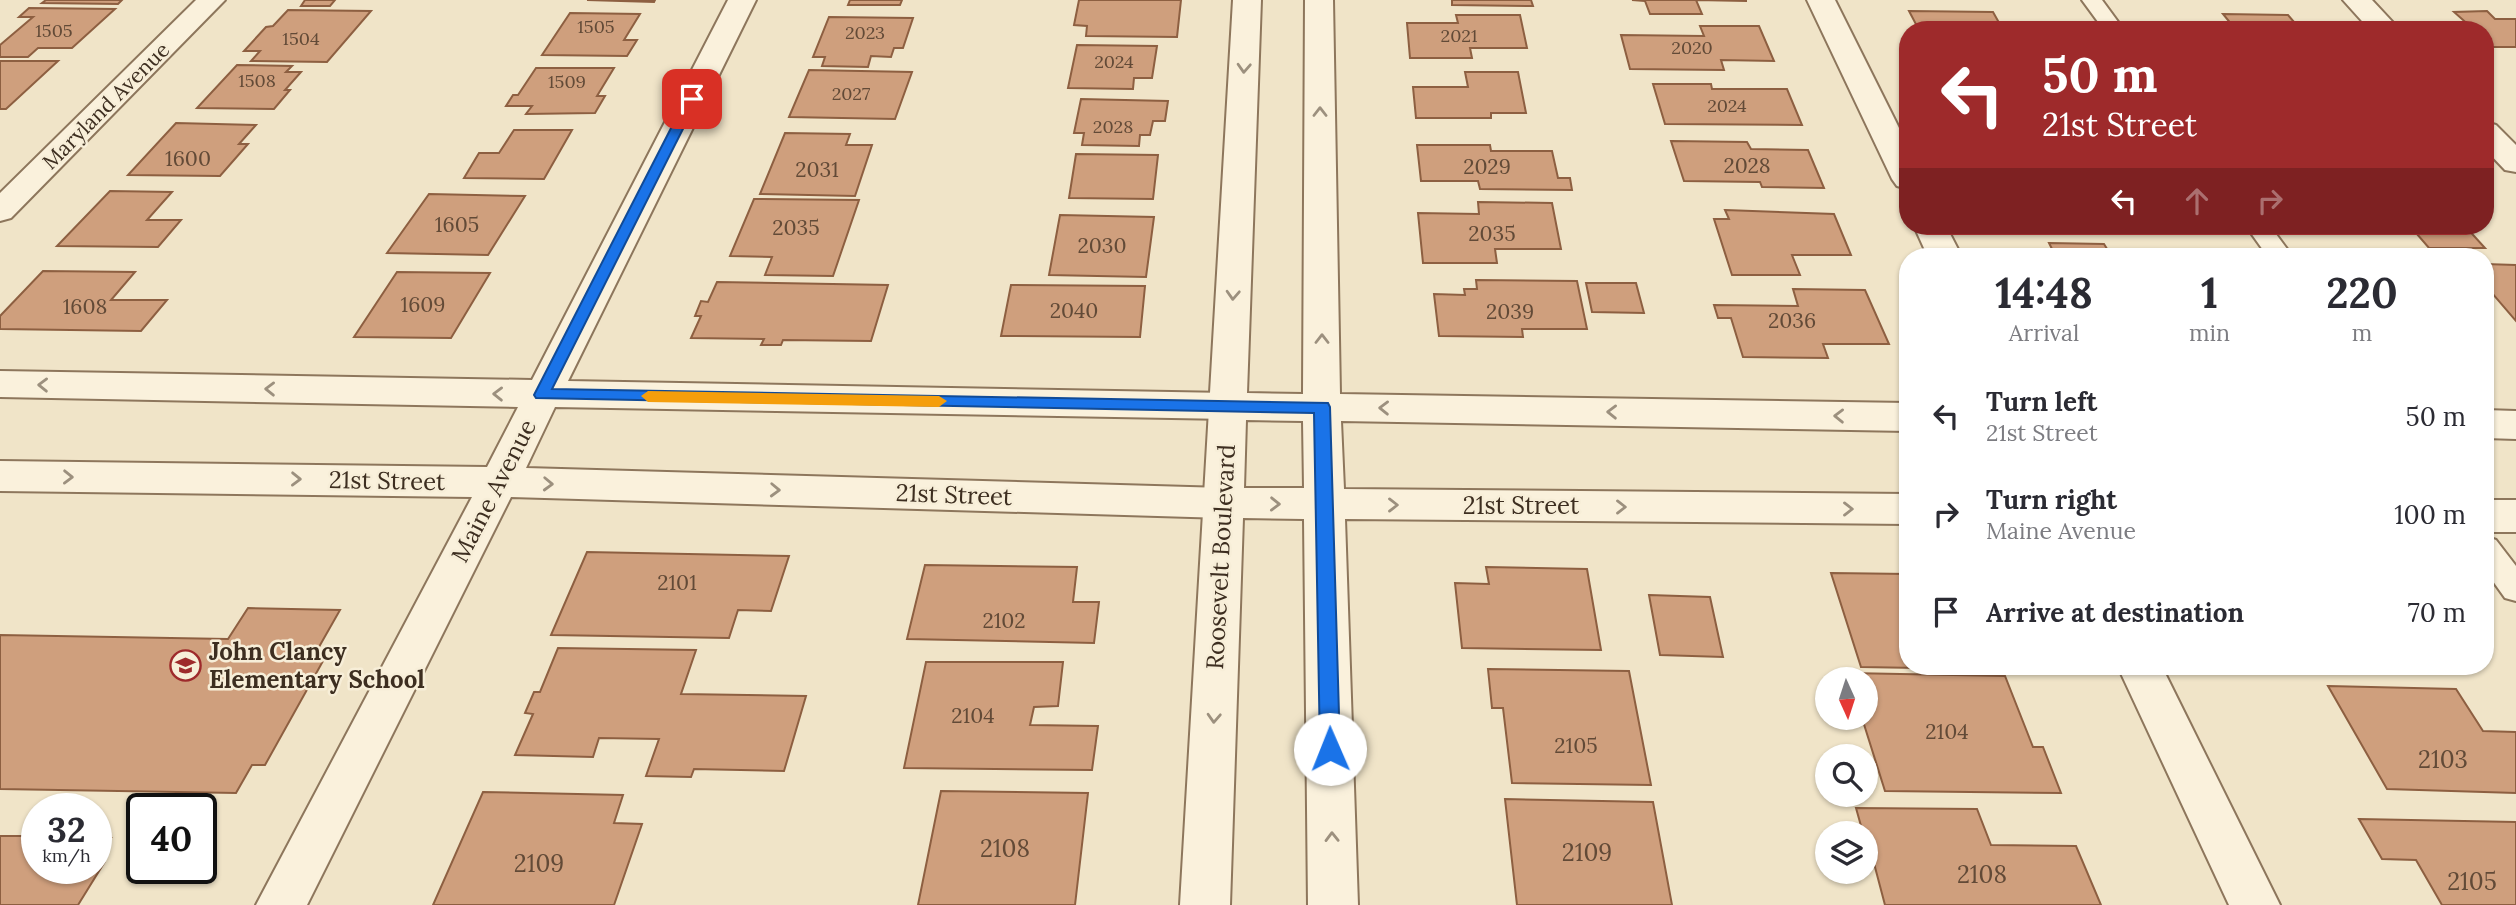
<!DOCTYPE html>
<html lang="en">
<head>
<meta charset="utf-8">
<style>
	:root { --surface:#fff; --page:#f2f2f3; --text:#2b2b33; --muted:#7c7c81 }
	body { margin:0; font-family:Lora,serif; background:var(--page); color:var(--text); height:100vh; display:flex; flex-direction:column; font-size:26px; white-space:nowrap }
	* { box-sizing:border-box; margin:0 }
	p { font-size:23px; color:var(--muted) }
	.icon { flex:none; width:38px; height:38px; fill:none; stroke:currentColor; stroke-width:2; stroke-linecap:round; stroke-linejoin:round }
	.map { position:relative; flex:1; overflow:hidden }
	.details { position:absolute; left:1899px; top:248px; width:595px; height:427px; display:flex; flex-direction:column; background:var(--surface); border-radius:28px; box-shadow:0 2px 5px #0004 }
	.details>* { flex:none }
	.top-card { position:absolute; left:1899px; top:21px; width:595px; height:214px; border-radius:28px; box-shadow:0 2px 5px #0004; background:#9e2a2b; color:#fff; overflow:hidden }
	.needle { width:46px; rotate:177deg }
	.fabs { position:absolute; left:1815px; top:667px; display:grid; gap:14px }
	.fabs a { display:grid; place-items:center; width:63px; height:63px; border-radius:50%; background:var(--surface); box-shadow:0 2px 5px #0004; font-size:35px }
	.speed { position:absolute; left:21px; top:793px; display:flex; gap:14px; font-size:35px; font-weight:700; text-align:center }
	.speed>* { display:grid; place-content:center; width:91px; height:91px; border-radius:50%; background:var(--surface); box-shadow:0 2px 5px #0004; line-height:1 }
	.speed small { font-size:18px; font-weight:400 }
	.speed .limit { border:4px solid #111; border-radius:10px; background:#fff; color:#111 }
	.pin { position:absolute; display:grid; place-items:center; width:60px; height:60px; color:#fff; margin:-30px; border-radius:14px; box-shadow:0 4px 10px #0006 }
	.me { position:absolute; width:77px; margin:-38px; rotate:359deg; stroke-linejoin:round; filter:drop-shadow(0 0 5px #0008) }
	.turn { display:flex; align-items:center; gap:24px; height:147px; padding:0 28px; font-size:32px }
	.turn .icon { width:91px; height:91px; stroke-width:2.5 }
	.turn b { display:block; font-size:49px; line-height:60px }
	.lanes { display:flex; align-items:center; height:66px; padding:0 28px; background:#0003; justify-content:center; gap:35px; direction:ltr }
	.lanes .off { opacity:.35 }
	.eta { display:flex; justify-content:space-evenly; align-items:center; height:119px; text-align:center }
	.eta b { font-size:42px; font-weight:700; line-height:49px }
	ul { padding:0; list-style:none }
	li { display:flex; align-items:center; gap:21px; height:98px; padding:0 28px }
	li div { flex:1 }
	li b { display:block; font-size:26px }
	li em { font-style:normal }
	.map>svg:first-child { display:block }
	.building { fill:#cf9f7d; stroke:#8d5f41; stroke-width:2 }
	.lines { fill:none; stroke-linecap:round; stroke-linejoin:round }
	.service-casing { stroke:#8d765c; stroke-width:4 }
	.minor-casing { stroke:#8d765c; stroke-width:4 }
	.tertiary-casing { stroke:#8d765c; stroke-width:4 }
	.service { fill:#faf1dc; fill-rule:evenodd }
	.minor { fill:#faf1dc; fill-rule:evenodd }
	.tertiary { fill:#faf1dc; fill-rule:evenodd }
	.oneway { stroke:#9c907e }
	.route { fill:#1a73e8; stroke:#114b97; stroke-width:2 }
	.slow { fill:#f59e0b }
	.labels { text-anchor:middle; stroke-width:5; stroke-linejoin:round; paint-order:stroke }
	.far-number-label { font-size:18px; fill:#624a37 }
	.far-street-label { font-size:21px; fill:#3d2e20; stroke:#f7eed8 }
	.number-label { font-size:21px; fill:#624a37 }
	.street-label { font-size:24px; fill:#3d2e20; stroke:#f7eed8 }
	.poi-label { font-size:24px; font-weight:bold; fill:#3d2e20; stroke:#f7eed8; text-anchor:start }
	.near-number-label { font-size:24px; fill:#624a37 }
</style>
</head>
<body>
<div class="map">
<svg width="2516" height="905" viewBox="0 0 2516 905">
	<rect width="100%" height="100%" fill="#f0e4c8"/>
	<!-- building -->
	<path class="building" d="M 46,0 L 122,0 L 118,4 L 42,3 Z
		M 305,0 L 335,0 L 330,6 L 301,6 Z
		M 587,0 L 655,0 L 654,2 Z
		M 850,0 L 902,0 L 900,5 L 848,5 Z
		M 1079,0 L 1181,0 L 1177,37 L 1086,36 L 1087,26 L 1074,25 Z
		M 1452,0 L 1531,0 L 1533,6 L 1452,5 Z
		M 1632,0 L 1746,0 L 1746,1 L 1696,0 L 1702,14 L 1650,14 L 1645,1 Z
		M 29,8 L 115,9 L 72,48 L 38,48 L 28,57 L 0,57 L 0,45 L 33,17 L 19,17 Z
		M 288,10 L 371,11 L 327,62 L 251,61 L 260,51 L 244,51 L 266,27 L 273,26 Z
		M 1909,11 L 1993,12 L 2002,28 L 1919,30 Z
		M 2487,11 L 2495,19 L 2516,19 L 2516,47 L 2493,47 L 2485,39 L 2485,30 L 2465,30 L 2462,27 L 2471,27 L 2454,12 Z
		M 570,13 L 640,14 L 624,40 L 637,40 L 627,56 L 542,55 Z
		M 2223,14 L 2288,15 L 2301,30 L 2236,30 Z
		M 1456,15 L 1520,15 L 1527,48 L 1470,48 L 1472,58 L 1410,58 L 1407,23 L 1458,23 Z
		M 829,17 L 913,18 L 903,48 L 894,48 L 891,57 L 871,56 L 868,67 L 822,66 L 825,57 L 813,57 Z
		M 1700,26 L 1759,26 L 1774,61 L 1721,60 L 1724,70 L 1630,69 L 1621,35 L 1704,36 Z
		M 1077,45 L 1157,46 L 1152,78 L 1134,78 L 1133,89 L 1068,88 Z
		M 0,61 L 58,61 L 6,109 L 0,109 Z
		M 237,65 L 292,66 L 286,72 L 301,72 L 285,90 L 290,90 L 274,109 L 197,108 Z
		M 536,68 L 614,68 L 597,96 L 605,96 L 595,113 L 526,114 L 532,106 L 506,106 L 513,95 L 518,95 Z
		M 809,70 L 912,72 L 895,119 L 789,117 Z
		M 1465,72 L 1518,72 L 1526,113 L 1491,113 L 1491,118 L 1416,118 L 1413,87 L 1468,87 Z
		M 1653,84 L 1711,84 L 1712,89 L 1787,89 L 1802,125 L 1665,124 Z
		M 1081,99 L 1168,101 L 1165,121 L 1153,121 L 1150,135 L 1140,135 L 1139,146 L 1082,145 L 1084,133 L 1074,133 Z
		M 176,123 L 256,125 L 239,144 L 248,144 L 220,176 L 128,175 Z
		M 514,130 L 572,130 L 544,179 L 464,178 L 479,153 L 499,153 Z
		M 785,133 L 850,134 L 846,145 L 872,145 L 855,196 L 760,194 Z
		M 1671,141 L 1747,142 L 1751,149 L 1808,150 L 1824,188 L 1762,187 L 1760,182 L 1684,181 Z
		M 1417,145 L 1490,145 L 1491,151 L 1552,151 L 1558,178 L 1570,178 L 1572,190 L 1480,189 L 1478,181 L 1421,181 Z
		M 1076,154 L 1158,155 L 1153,199 L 1069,198 Z
		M 110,191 L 172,192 L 147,220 L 181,220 L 158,247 L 57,246 Z
		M 429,194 L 525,196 L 488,255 L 387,253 Z
		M 754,199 L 859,200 L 833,276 L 765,275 L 772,257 L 730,256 Z
		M 1478,202 L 1552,203 L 1561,249 L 1495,249 L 1497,263 L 1423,263 L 1418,213 L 1479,214 Z
		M 1725,210 L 1834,214 L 1851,255 L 1792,255 L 1800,275 L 1732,275 L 1714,219 L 1729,219 Z
		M 1060,215 L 1154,217 L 1146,277 L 1049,275 Z
		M 2410,226 L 2465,226 L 2485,248 L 2429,248 Z
		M 2049,243 L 2104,244 L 2112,257 L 2056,257 Z
		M 2485,264 L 2516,265 L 2516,321 L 2485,285 Z
		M 43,271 L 135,272 L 111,300 L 167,300 L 141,331 L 0,329 L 0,316 Z
		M 397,272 L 490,273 L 451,338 L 354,337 Z
		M 1476,280 L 1577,281 L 1587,329 L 1522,329 L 1523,337 L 1439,336 L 1434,294 L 1465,295 L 1464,289 L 1477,289 Z
		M 717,282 L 888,285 L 871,341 L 783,340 L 781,345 L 761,345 L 764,339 L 691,338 L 701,316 L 695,316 L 701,301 L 708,302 Z
		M 1586,283 L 1636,283 L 1644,313 L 1592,312 Z
		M 1011,285 L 1145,286 L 1140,337 L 1001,336 Z
		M 1793,289 L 1865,290 L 1889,344 L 1823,344 L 1828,358 L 1743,357 L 1731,318 L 1718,318 L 1714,305 L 1798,306 Z
		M 587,552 L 789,556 L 771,611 L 738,610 L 729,638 L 551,635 Z
		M 925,565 L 1077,567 L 1073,602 L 1099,602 L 1094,643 L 907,639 Z
		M 1486,567 L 1587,569 L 1601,650 L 1462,648 L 1455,583 L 1489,584 Z
		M 1831,573 L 1908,574 L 1908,667 L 1919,668 L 1861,667 Z
		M 1649,595 L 1710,597 L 1723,657 L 1660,655 Z
		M 248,608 L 340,610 L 311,661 L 323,661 L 265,765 L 252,765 L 236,793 L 0,789 L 0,635 L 228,639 Z
		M 558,648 L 696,650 L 681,694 L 806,696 L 784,771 L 694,769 L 691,777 L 646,776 L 659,739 L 599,738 L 593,757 L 515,755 L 533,714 L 525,713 L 534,692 L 540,692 Z
		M 926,662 L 1063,662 L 1058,706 L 1034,707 L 1030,725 L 1098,726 L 1092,770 L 904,768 Z
		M 1488,669 L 1629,671 L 1651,785 L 1512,783 L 1503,708 L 1492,708 Z
		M 1848,673 L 2005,676 L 2033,747 L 2043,747 L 2061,793 L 1885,791 L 1862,718 L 1866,718 L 1866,679 L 1850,679 Z
		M 2328,686 L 2456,689 L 2483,731 L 2516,732 L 2516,793 L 2387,789 Z
		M 941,791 L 1088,793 L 1075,905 L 918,905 Z
		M 483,792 L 623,795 L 614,823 L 642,824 L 614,905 L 433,905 Z
		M 1505,799 L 1653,802 L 1672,905 L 1517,905 Z
		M 1856,808 L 1977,809 L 1991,845 L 2076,846 L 2101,905 L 1885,905 L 1866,833 L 1863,833 Z
		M 2359,819 L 2516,822 L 2516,905 L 2442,905 L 2416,860 L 2382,859 Z
		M 0,836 L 37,836 L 37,868 L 96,868 L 96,862 L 104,863 L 78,905 L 0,905 Z
		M 96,837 L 111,838 L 96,861 Z"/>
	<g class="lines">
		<defs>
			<path id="service" d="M 2082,0 L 2102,0 L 2124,30 L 2104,30 Z
				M 2246,226 L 2270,226 L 2293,257 L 2268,257 Z
				M 2485,536 L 2496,540 L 2516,566 L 2516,601 L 2505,598 L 2485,570 Z"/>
			<path id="minor" d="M 196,0 L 225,0 L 11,218 L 0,221 L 0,193 Z
				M 728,0 L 756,0 L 568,381 L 1228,393 L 1241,396 L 1247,406 L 1241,416 L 1228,419 L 555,407 L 526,468 L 1224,488 L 1238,492 L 1244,503 L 1238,514 L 1224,518 L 511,497 L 307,905 L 256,905 L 472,497 L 0,491 L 0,461 L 487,467 L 518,407 L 0,397 L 0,371 L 532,380 Z
				M 1807,0 L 1835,0 L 1908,146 L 1908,189 L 1897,186 L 1892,179 Z
				M 2343,0 L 2372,0 L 2400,30 L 2370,30 Z
				M 2485,122 L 2496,125 L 2516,145 L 2516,172 L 2505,170 L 2485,149 Z
				M 1914,226 L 1946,226 L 1962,257 L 1928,257 Z
				M 2118,667 L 2162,667 L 2280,905 L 2229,905 Z"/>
			<path id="tertiary" d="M 1233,0 L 1261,0 L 1247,393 L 1303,394 L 1305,0 L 1333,0 L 1340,394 L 1908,403 L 1908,431 L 1341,421 L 1344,489 L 1908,494 L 1908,524 L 1345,519 L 1358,905 L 1308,905 L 1304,519 L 1243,518 L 1230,905 L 1180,905 ZM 1246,420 L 1303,421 L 1304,488 L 1244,488 Z
				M 2485,410 L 2516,411 L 2516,439 L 2485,438 Z
				M 2485,500 L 2516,500 L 2516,532 L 2485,532 Z"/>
		</defs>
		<!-- service casing -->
		<use href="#service" class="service-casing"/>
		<!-- minor casing -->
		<use href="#minor" class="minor-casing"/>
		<!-- tertiary casing -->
		<use href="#tertiary" class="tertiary-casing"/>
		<!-- service -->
		<use href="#service" class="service"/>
		<!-- minor -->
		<use href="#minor" class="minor"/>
		<!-- tertiary -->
		<use href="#tertiary" class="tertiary"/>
	</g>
	<!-- one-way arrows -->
	<defs><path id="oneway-chevron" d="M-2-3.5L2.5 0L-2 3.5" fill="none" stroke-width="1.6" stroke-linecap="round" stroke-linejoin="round" transform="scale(1.75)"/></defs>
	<g class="oneway">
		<use href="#oneway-chevron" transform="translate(1244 68) rotate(93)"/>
		<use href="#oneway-chevron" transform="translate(1320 112) rotate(-90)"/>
		<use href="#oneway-chevron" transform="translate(1233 295) rotate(93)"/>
		<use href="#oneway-chevron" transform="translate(1322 339) rotate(-90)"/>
		<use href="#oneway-chevron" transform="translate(43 385) rotate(-179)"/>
		<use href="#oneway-chevron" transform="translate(270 389) rotate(-179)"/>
		<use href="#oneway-chevron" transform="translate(498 394) rotate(-179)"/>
		<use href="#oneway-chevron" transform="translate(1384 408) rotate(-179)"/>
		<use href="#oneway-chevron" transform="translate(1612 412) rotate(-179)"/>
		<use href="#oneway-chevron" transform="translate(1839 416) rotate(-179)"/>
		<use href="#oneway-chevron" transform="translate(68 477) rotate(1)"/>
		<use href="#oneway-chevron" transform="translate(296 479) rotate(1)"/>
		<use href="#oneway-chevron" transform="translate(548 484) rotate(2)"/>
		<use href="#oneway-chevron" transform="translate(775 490) rotate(2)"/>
		<use href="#oneway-chevron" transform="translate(1275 504) rotate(1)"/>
		<use href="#oneway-chevron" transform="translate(1393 505)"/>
		<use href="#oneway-chevron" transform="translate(1621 507)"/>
		<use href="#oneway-chevron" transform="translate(1848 509)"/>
		<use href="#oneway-chevron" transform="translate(1214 718) rotate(93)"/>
		<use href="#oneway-chevron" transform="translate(1332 837) rotate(-91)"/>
	</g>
	<!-- route -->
	<path class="route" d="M 692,95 L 698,99 L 552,389 L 1328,403 L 1330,407 L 1340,749 L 1337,755 L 1330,757 L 1323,755 L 1320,749 L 1314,413 L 536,398 L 534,395 L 686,99 Z"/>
	<!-- slow -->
	<path class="slow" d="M 648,391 L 939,396 L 947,401 L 939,407 L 648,402 L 641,396 Z"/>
	<!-- icons -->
	<defs>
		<symbol id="school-ring" viewBox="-11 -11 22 22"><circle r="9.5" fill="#f7eed8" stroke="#9e2a2b" stroke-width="1.5"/><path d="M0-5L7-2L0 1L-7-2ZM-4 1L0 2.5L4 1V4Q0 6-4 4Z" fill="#9e2a2b"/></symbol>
	</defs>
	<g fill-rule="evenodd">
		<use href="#school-ring" x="168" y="648" width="35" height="35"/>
	</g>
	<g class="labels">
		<!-- far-number labels -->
		<g class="far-number-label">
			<text x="596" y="33">1505</text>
			<text x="54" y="37">1505</text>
			<text x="865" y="39">2023</text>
			<text x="1459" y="42">2021</text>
			<text x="301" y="45">1504</text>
			<text x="1692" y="54">2020</text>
			<text x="1114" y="68">2024</text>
			<text x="257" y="87">1508</text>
			<text x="567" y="88">1509</text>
			<text x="851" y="100">2027</text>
			<text x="1727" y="112">2024</text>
			<text x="1113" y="133">2028</text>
		</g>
		<!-- far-street labels -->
		<g class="far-street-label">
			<text transform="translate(106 106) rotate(-45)" y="7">Maryland Avenue</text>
		</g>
		<!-- number labels -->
		<g class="number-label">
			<text x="188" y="166">1600</text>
			<text x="1747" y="173">2028</text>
			<text x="1487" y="174">2029</text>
			<text x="817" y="177">2031</text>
			<text x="457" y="232">1605</text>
			<text x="796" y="235">2035</text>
			<text x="1492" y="241">2035</text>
			<text x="1102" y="253">2030</text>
			<text x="423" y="312">1609</text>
			<text x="85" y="314">1608</text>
			<text x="1074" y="318">2040</text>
			<text x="1510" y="319">2039</text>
			<text x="1792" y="328">2036</text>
			<text x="677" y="590">2101</text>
			<text x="1004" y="628">2102</text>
			<text x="973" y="723">2104</text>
			<text x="1947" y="739">2104</text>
			<text x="1576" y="753">2105</text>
		</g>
		<!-- street labels -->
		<g class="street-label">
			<text transform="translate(387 481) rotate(1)" y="8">21st Street</text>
			<text transform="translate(494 491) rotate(-63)" y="8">Maine Avenue</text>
			<text transform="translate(954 495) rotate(2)" y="8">21st Street</text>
			<text x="1521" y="514">21st Street</text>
			<text transform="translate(1221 557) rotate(-87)" y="8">Roosevelt Boulevard</text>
		</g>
		<!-- poi labels -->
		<g class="poi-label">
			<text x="209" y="660">John Clancy<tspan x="209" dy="28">Elementary School</tspan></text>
		</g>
		<!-- near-number labels -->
		<g class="near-number-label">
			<text x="2443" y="768">2103</text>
			<text x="1005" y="857">2108</text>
			<text x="1587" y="861">2109</text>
			<text x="539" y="872">2109</text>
			<text x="1982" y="883">2108</text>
			<text x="2472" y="890">2105</text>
		</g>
	</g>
</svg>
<div class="fabs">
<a><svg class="needle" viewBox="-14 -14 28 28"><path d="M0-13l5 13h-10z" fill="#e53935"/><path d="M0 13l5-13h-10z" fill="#7c7c81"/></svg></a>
<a><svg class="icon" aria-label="search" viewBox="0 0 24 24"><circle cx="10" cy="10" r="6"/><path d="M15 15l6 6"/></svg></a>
<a><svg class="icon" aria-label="layers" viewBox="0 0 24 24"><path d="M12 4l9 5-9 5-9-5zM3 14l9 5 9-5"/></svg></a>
</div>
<div class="speed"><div>32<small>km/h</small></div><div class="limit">40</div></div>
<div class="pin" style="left:692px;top:99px;background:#d93025"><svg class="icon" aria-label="arrive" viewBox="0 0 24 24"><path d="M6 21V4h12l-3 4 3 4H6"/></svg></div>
<svg class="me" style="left:1330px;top:749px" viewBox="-20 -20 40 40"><circle r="19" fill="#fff"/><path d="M0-13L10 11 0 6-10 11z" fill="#1a73e8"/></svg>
<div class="top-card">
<div class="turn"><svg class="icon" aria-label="left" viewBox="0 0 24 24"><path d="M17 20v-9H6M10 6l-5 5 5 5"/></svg><div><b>50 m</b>21st Street</div></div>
<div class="lanes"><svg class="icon" aria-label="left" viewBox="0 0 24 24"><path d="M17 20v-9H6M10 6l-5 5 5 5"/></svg><svg class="icon off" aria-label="ahead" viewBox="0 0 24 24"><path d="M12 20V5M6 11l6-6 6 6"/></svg><svg class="icon off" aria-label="right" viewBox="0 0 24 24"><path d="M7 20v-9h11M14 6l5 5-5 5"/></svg></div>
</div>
<section class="details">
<div class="eta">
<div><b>14:48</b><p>Arrival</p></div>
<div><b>1</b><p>min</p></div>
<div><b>220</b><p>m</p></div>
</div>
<ul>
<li><svg class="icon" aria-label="left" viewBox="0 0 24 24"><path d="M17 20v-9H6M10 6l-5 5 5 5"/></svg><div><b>Turn left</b><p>21st Street</p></div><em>50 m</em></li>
<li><svg class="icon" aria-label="right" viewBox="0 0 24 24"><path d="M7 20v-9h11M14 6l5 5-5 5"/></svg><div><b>Turn right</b><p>Maine Avenue</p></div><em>100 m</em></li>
<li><svg class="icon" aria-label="arrive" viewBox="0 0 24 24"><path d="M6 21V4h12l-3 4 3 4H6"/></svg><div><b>Arrive at destination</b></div><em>70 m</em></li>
</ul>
</section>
</div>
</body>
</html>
